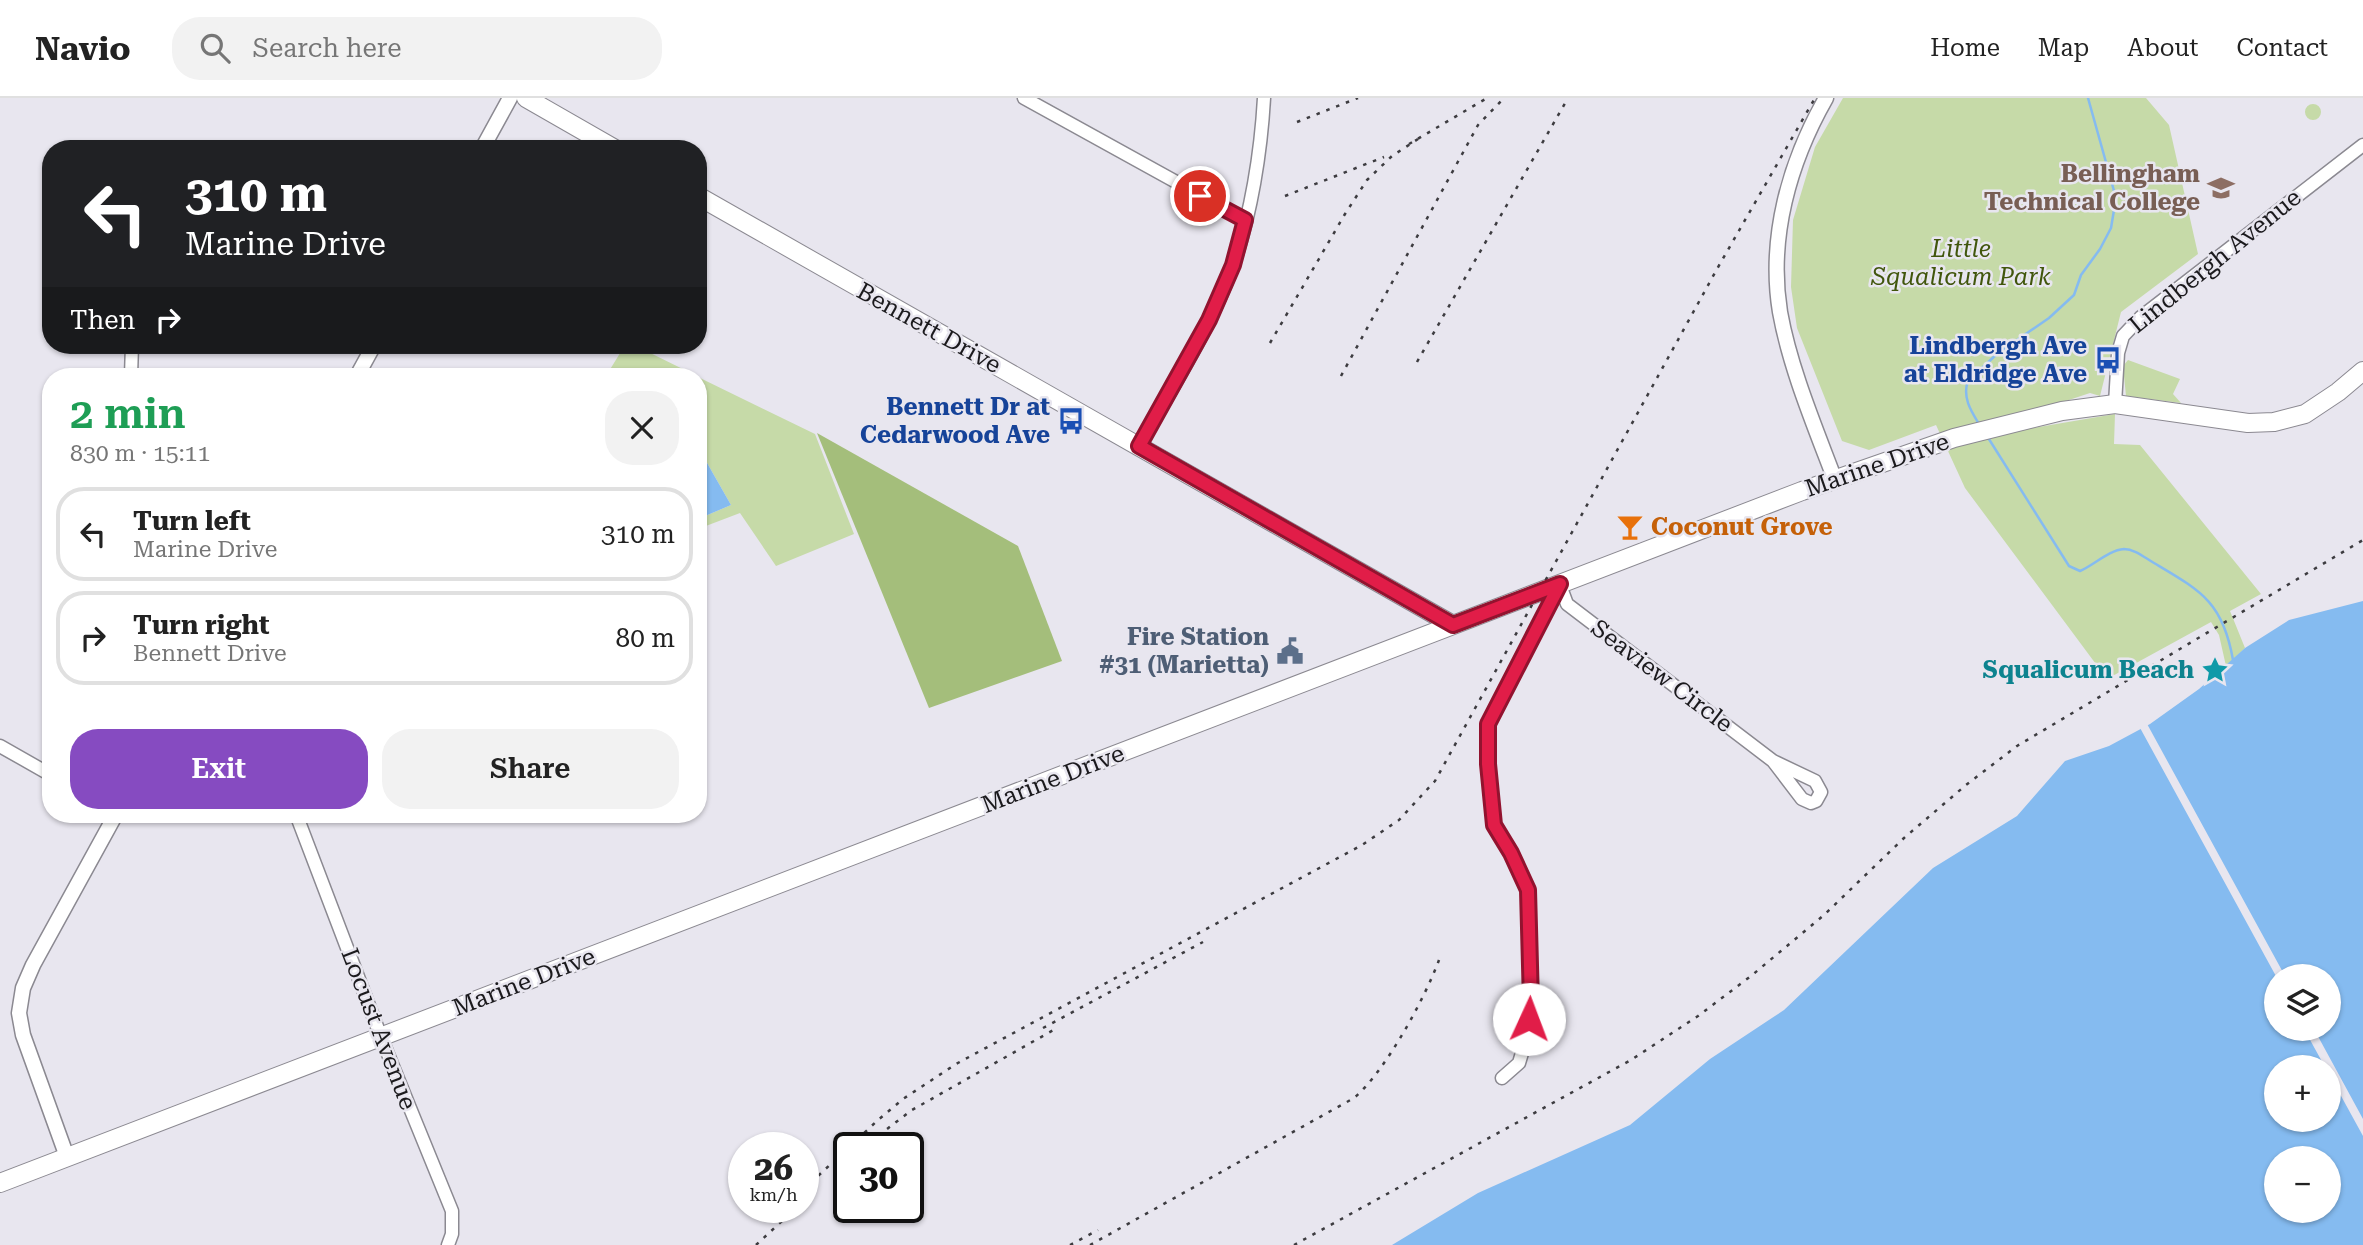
<!DOCTYPE html>
<html lang="en">
<head>
<meta charset="utf-8">
<style>
	:root { --surface:#fff; --page:#f2f2f2; --text:#222; --muted:#767676; --line:#e0e0e0; --accent:#864bc1 }
	body { margin:0; font-family:"Roboto Serif",serif; background:var(--page); color:var(--text); height:100vh; display:flex; flex-direction:column; font-size:26px; white-space:nowrap }
	* { box-sizing:border-box; margin:0 }
	p { font-size:23px; color:var(--muted) }
	.icon { flex:none; width:38px; height:38px; fill:none; stroke:currentColor; stroke-width:2; stroke-linecap:round; stroke-linejoin:round }
	.map { position:relative; flex:1; overflow:hidden }
	.sheet { position:absolute; left:42px; top:270px; width:665px; height:455px; display:flex; flex-direction:column; background:var(--surface); border-radius:28px; box-shadow:0 2px 5px #0004 }
	.sheet>* { flex:none }
	.hud { position:absolute; left:42px; top:42px; width:665px; height:214px; border-radius:28px; box-shadow:0 2px 5px #0004; background:#202124; color:#fff; overflow:hidden }
	.tools { position:absolute; left:2264px; top:866px; display:grid; gap:14px }
	.tools a { display:grid; place-items:center; width:77px; height:77px; border-radius:50%; background:var(--surface); box-shadow:0 2px 5px #0004; font-size:35px }
	.speed { position:absolute; left:728px; top:1034px; display:flex; gap:14px; font-size:35px; font-weight:700; text-align:center }
	.speed>* { display:grid; place-content:center; width:91px; height:91px; border-radius:50%; background:var(--surface); box-shadow:0 2px 5px #0004; line-height:1 }
	.speed small { font-size:18px; font-weight:400 }
	.speed .limit { border:4px solid #111; border-radius:10px; background:#fff; color:#111 }
	.pin { position:absolute; display:grid; place-items:center; width:60px; height:60px; color:#fff; margin:-30px; border:4px solid #fff; border-radius:50%; box-shadow:0 2px 7px #0007 }
	.me { position:absolute; width:77px; margin:-38px; rotate:2deg; stroke-linejoin:round; filter:drop-shadow(0 0 5px #0008) }
	.turn { display:flex; align-items:center; gap:24px; height:147px; padding:0 28px; font-size:32px }
	.turn .icon { width:91px; height:91px; stroke-width:2.5 }
	.turn b { display:block; font-size:49px; line-height:60px }
	.then { display:flex; align-items:center; height:66px; padding:0 28px; background:#0003; gap:14px; font-size:26px }
	.round { display:grid; place-items:center; flex:none; width:74px; height:74px; border-radius:28px; background:var(--page) }
	.overview { display:flex; align-items:center; justify-content:space-between; height:119px; padding:0 28px }
	h1 { font-size:42px; font-weight:600; line-height:52px; color:#1e9e55 }
	.cta { display:flex; gap:14px; margin-top:auto; padding:14px 28px }
	.cta a { flex:1; height:80px; border-radius:28px; background:var(--accent); color:#fff; font-size:28px; font-weight:600; line-height:80px; text-align:center }
	.cta a+a { background:var(--page); color:var(--text) }
	ul { padding:0; list-style:none }
	li { display:flex; align-items:center; gap:21px; height:94px; margin:0 14px 10px; padding:0 14px; border:4px solid var(--line); border-radius:28px }
	li div { flex:1 }
	li b { display:block; font-size:26px }
	li em { font-style:normal }
	header { display:flex; align-items:center; gap:42px; box-sizing:border-box; height:98px; padding:0 35px; background:var(--surface); border-bottom:2px solid var(--line) }
	header strong { font-size:33px }
	nav { display:flex; gap:38px; margin-inline-start:auto; font-size:24px }
	.search { width:490px; height:63px; background:var(--page); display:flex; align-items:center; gap:18px; box-sizing:border-box; padding:0 24px; border-radius:28px; color:var(--muted); font-size:26px }
	.map>svg:first-child { display:block }
	.green { fill:#c6daa8 }
	.forest { fill:#a4be7b }
	.water { fill:#85bbf0; fill-rule:evenodd }
	.pier { fill:#e8e6ef }
	.lines { fill:none; stroke-linecap:round; stroke-linejoin:round }
	.stream { stroke:#85bbf0; stroke-width:2.5 }
	.minor-casing { stroke:#8b8991; stroke-width:15 }
	.tertiary-casing { stroke:#8b8991; stroke-width:17 }
	.secondary-casing { stroke:#8b8991; stroke-width:20 }
	.minor { stroke:#fff; stroke-width:12 }
	.tertiary { stroke:#fff; stroke-width:14 }
	.secondary { stroke:#fff; stroke-width:18 }
	.rail { stroke:#3d3c40; stroke-width:2.5; stroke-dasharray:3.5 7; stroke-linecap:butt }
	.route-casing { stroke:#92132f; stroke-width:18 }
	.route { stroke:#e11d48; stroke-width:12 }
	.labels { text-anchor:middle; stroke-width:5; stroke-linejoin:round; paint-order:stroke }
	.education-label { font-size:24px; font-weight:bold; fill:#785e54; stroke:#e8e6ef; text-anchor:end }
	.park-label { font-size:24px; font-style:italic; fill:#41560c; stroke:#e8e6ef }
	.street-label { font-size:24px; fill:#1b1a1d; stroke:#e8e6ef }
	.transit-label { font-size:24px; font-weight:bold; fill:#164399; stroke:#e8e6ef; text-anchor:end }
	.food-label { font-size:24px; font-weight:bold; fill:#c56008; stroke:#e8e6ef; text-anchor:start }
	.service-label { font-size:24px; font-weight:bold; fill:#4e5e75; stroke:#e8e6ef; text-anchor:end }
	.culture-label { font-size:24px; font-weight:bold; fill:#0d838f; stroke:#e8e6ef; text-anchor:end }
</style>
</head>
<body>
<header>
<strong>Navio</strong>
<div class="search"><svg class="icon" aria-label="search" viewBox="0 0 24 24"><circle cx="10" cy="10" r="6"/><path d="M15 15l6 6"/></svg>Search here</div>
<nav><a>Home</a><a>Map</a><a>About</a><a>Contact</a></nav>
</header>
<div class="map">
<svg width="2363" height="1147" viewBox="0 0 2363 1147">
	<rect width="100%" height="100%" fill="#e8e6ef"/>
	<!-- green -->
	<path class="green" d="M 1843,0 L 2146,0 L 2169,27 L 2198,156 L 2121,214 L 2100,298 L 2090,295 L 2030,315 L 2033,330 L 2115,316 L 2114,346 L 2140,347 L 2261,496 L 2230,513 L 2245,550 L 2226,568 L 2219,537 L 2211,524 L 2107,581 L 1965,390 L 1936,327 L 1869,352 L 1842,343 L 1797,230 L 1791,189 L 1793,122 L 1815,49 Z
		M2305 14a8 8 0 1 1 16 0a8 8 0 1 1-16 0Z
		M 625,247 L 634,247 L 697,278 L 606,278 Z
		M 2128,262 L 2180,281 L 2173,296 L 2181,305 L 2126,298 L 2123,268 Z
		M 698,279 L 815,336 L 854,436 L 776,468 L 740,415 L 698,431 L 698,421 L 731,407 L 698,349 Z"/>
	<!-- forest -->
	<path class="forest" d="M 817,335 L 1018,448 L 1062,563 L 929,610 Z"/>
	<!-- water -->
	<path class="water" d="M 698,349 L 731,407 L 698,421 Z
		M 2363,503 L 2363,1147 L 1392,1147 L 1478,1095 L 1630,1027 L 1710,961 L 1784,912 L 1933,770 L 2017,718 L 2065,663 L 2109,648 L 2150,626 L 2199,591 L 2245,550 L 2289,522 ZM 2277,878 L 2329,878 L 2329,931 L 2277,931 ZM 2277,970 L 2329,970 L 2329,1022 L 2277,1022 ZM 2277,1060 L 2329,1060 L 2329,1113 L 2277,1113 Z"/>
	<!-- pier -->
	<path class="pier" d="M 2146,624 L 2285,878 L 2277,878 L 2277,880 L 2139,628 Z
		M 2304,931 L 2314,931 L 2363,1021 L 2363,1038 L 2329,976 L 2329,970 L 2325,969 Z"/>
	<g class="lines">
		<!-- stream -->
		<path class="stream" d="M 1979,326 C 1971,313 1962,299 1968,283 L 1998,255 L 2049,220 L 2074,197 L 2081,177 L 2100,151 L 2111,130 L 2116,100 L 2088,0
			M 1987,338 L 2069,468 L 2080,473 C 2094,467 2109,452 2124,451 C 2135,451 2145,460 2154,465 C 2201,493 2223,504 2233,562"/>
		<defs>
			<path id="minor" d="M 1024,0 L 1245,122
				M 131,278 L 132,247
				M 2115,306 L 2118,255 L 2123,238 L 2141,219 L 2363,47
				M 1139,348 C 1172,290 1210,231 1233,168 C 1251,117 1261,54 1264,0
				M 1560,487 L 1567,506 L 1773,663 L 1802,701 L 1811,705 L 1816,703 L 1821,694 L 1815,683 L 1773,663
				M 0,648 L 51,677
				M 296,716 L 381,939 L 452,1113 L 452,1136 L 448,1147
				M 1502,980 L 1519,965 L 1527,938 L 1531,905 L 1528,792 L 1511,755 L 1494,727 L 1488,666 L 1488,626 L 1560,487"/>
			<path id="tertiary" d="M 1826,0 C 1789,65 1768,140 1780,214 C 1790,270 1815,329 1835,382
				M 482,51 L 510,0
				M 357,278 L 374,247
				M 67,1059 L 23,937 L 19,915 L 23,890 L 33,867 L 116,716"/>
			<path id="secondary" d="M 526,0 L 615,51
				M 698,98 L 1453,527
				M 0,1085 L 1802,393 L 1954,340 L 2062,313 L 2115,306 L 2248,325 L 2274,324 L 2305,316 L 2338,294 L 2363,273"/>
		</defs>
		<!-- minor casing -->
		<use href="#minor" class="minor-casing"/>
		<!-- tertiary casing -->
		<use href="#tertiary" class="tertiary-casing"/>
		<!-- secondary casing -->
		<use href="#secondary" class="secondary-casing"/>
		<!-- minor -->
		<use href="#minor" class="minor"/>
		<!-- tertiary -->
		<use href="#tertiary" class="tertiary"/>
		<!-- secondary -->
		<use href="#secondary" class="secondary"/>
		<!-- rail -->
		<path class="rail" d="M 1297,24 L 1358,0
			M 1409,46 L 1487,0
			M 1285,98 L 1384,59
			M 1270,245 L 1345,116 L 1367,82 L 1392,58 L 1418,41
			M 1417,264 L 1568,0
			M 1341,278 L 1478,27 L 1504,0
			M 1043,930 L 1203,844
			M 862,1050 L 912,1012 L 1057,930
			M 803,1092 L 878,1022 L 903,1001 L 956,966 L 1362,747 L 1399,722 L 1435,683 L 1717,171 L 1815,0
			M 756,1147 L 796,1110
			M 1070,1147 L 1098,1132
			M 1090,1147 L 1354,1000 C 1385,974 1425,900 1439,862
			M 1294,1147 L 1631,962 L 1698,918 L 1751,878 L 1824,817 L 1904,740 L 1966,687 L 2017,648 L 2363,442"/>
	</g>
	<g class="lines">
		<defs>
			<path id="route" d="M 1200,98 L 1245,122 L 1233,167 L 1209,222 L 1139,348 L 1453,527 L 1560,486 L 1488,626 L 1488,666 L 1494,727 L 1511,755 L 1528,792 L 1531,905 L 1529,921"/>
		</defs>
		<!-- route casing -->
		<use href="#route" class="route-casing"/>
		<!-- route -->
		<use href="#route" class="route"/>
	</g>
	<!-- icons -->
	<defs>
		<symbol id="university-bare" viewBox="-9 -9 18 18"><path d="M0-5L7-2L0 1L-7-2ZM-4 1L0 2.5L4 1V4Q0 6-4 4Z" fill="#8d6e63" stroke="#e8e6ef" stroke-width="2.5" paint-order="stroke"/></symbol>
		<symbol id="bus-bare" viewBox="-9 -9 18 18"><path d="M-5-6H5V4H4V6H2V4H-2V6H-4V4H-5ZM-3.5-4V0h7V-4ZM-3.5 1.2v1.5H-2V1.2ZM2 1.2v1.5H3.5V1.2Z" fill="#1a4fb4" stroke="#e8e6ef" stroke-width="2.5" paint-order="stroke"/></symbol>
		<symbol id="bar-bare" viewBox="-9 -9 18 18"><path d="M-6-5H6L.8 .8V4.5H3.5V6h-7V4.5H-.8V.8Z" fill="#e8710a" stroke="#e8e6ef" stroke-width="2.5" paint-order="stroke"/></symbol>
		<symbol id="civic-bare" viewBox="-9 -9 18 18"><path d="M-.6-6.5H3V-4.5H.6V-3L4-1V1h2V6H-6V1h2V-1L-.6-3ZM-1.2 2.5V6h2.4V2.5Z" fill="#5c6f8a" stroke="#e8e6ef" stroke-width="2.5" paint-order="stroke"/></symbol>
		<symbol id="sight-bare" viewBox="-9 -9 18 18"><path d="M0-6L1.8-2.2L6-1.7L2.9 1.2L3.7 5.4L0 3.3L-3.7 5.4L-2.9 1.2L-6-1.7L-1.8-2.2Z" fill="#0f9aa8" stroke="#e8e6ef" stroke-width="2.5" paint-order="stroke"/></symbol>
	</defs>
	<g fill-rule="evenodd">
		<use href="#university-bare" x="2202" y="71" width="38" height="38"/>
		<use href="#bus-bare" x="2089" y="243" width="38" height="38"/>
		<use href="#bus-bare" x="1052" y="304" width="38" height="38"/>
		<use href="#bar-bare" x="1611" y="410" width="38" height="38"/>
		<use href="#civic-bare" x="1271" y="534" width="38" height="38"/>
		<use href="#sight-bare" x="2196" y="553" width="38" height="38"/>
	</g>
	<g class="labels">
		<!-- education labels -->
		<g class="education-label">
			<text x="2200" y="84">Bellingham<tspan x="2200" dy="28">Technical College</tspan></text>
		</g>
		<!-- park labels -->
		<g class="park-label">
			<text x="1961" y="159">Little<tspan x="1961" dy="28">Squalicum Park</tspan></text>
		</g>
		<!-- street labels -->
		<g class="street-label">
			<text transform="translate(2215 163) rotate(-39)" y="8">Lindbergh Avenue</text>
			<text transform="translate(929 230) rotate(29)" y="8">Bennett Drive</text>
			<text transform="translate(1877 367) rotate(-19)" y="8">Marine Drive</text>
			<text transform="translate(1662 578) rotate(37)" y="8">Seaview Circle</text>
			<text transform="translate(1053 681) rotate(-21)" y="8">Marine Drive</text>
			<text transform="translate(524 884) rotate(-21)" y="8">Marine Drive</text>
			<text transform="translate(379 931) rotate(69)" y="8">Locust Avenue</text>
		</g>
		<!-- transit labels -->
		<g class="transit-label">
			<text x="2087" y="256">Lindbergh Ave<tspan x="2087" dy="28">at Eldridge Ave</tspan></text>
			<text x="1050" y="317">Bennett Dr at<tspan x="1050" dy="28">Cedarwood Ave</tspan></text>
		</g>
		<!-- food labels -->
		<g class="food-label">
			<text x="1651" y="437">Coconut Grove</text>
		</g>
		<!-- service labels -->
		<g class="service-label">
			<text x="1269" y="547">Fire Station<tspan x="1269" dy="28">#31 (Marietta)</tspan></text>
		</g>
		<!-- culture labels -->
		<g class="culture-label">
			<text x="2194" y="580">Squalicum Beach</text>
		</g>
	</g>
</svg>
<div class="tools">
<a><svg class="icon" aria-label="layers" viewBox="0 0 24 24"><path d="M12 4l9 5-9 5-9-5zM3 14l9 5 9-5"/></svg></a>
<a>+</a>
<a>−</a>
</div>
<div class="speed"><div>26<small>km/h</small></div><div class="limit">30</div></div>
<div class="pin" style="left:1200px;top:98px;background:#d93025"><svg class="icon" aria-label="arrive" viewBox="0 0 24 24"><path d="M6 21V4h12l-3 4 3 4H6"/></svg></div>
<svg class="me" style="left:1529px;top:921px" viewBox="-20 -20 40 40"><circle r="19" fill="#fff"/><path d="M0-13L10 11 0 6-10 11z" fill="#e11d48"/></svg>
<div class="hud">
<div class="turn"><svg class="icon" aria-label="left" viewBox="0 0 24 24"><path d="M17 20v-9H6M10 6l-5 5 5 5"/></svg><div><b>310 m</b>Marine Drive</div></div>
<div class="then">Then<svg class="icon" aria-label="right" viewBox="0 0 24 24"><path d="M7 20v-9h11M14 6l5 5-5 5"/></svg></div>
</div>
<section class="sheet">
<div class="overview"><div><h1>2 min</h1><p>830 m · 15:11</p></div><a class="round"><svg class="icon" aria-label="close" viewBox="0 0 24 24"><path d="M6 6l12 12M18 6L6 18"/></svg></a></div>
<ul>
<li><svg class="icon" aria-label="left" viewBox="0 0 24 24"><path d="M17 20v-9H6M10 6l-5 5 5 5"/></svg><div><b>Turn left</b><p>Marine Drive</p></div><em>310 m</em></li>
<li><svg class="icon" aria-label="right" viewBox="0 0 24 24"><path d="M7 20v-9h11M14 6l5 5-5 5"/></svg><div><b>Turn right</b><p>Bennett Drive</p></div><em>80 m</em></li>
</ul>
<div class="cta"><a>Exit</a><a>Share</a></div>
</section>
</div>
</body>
</html>
